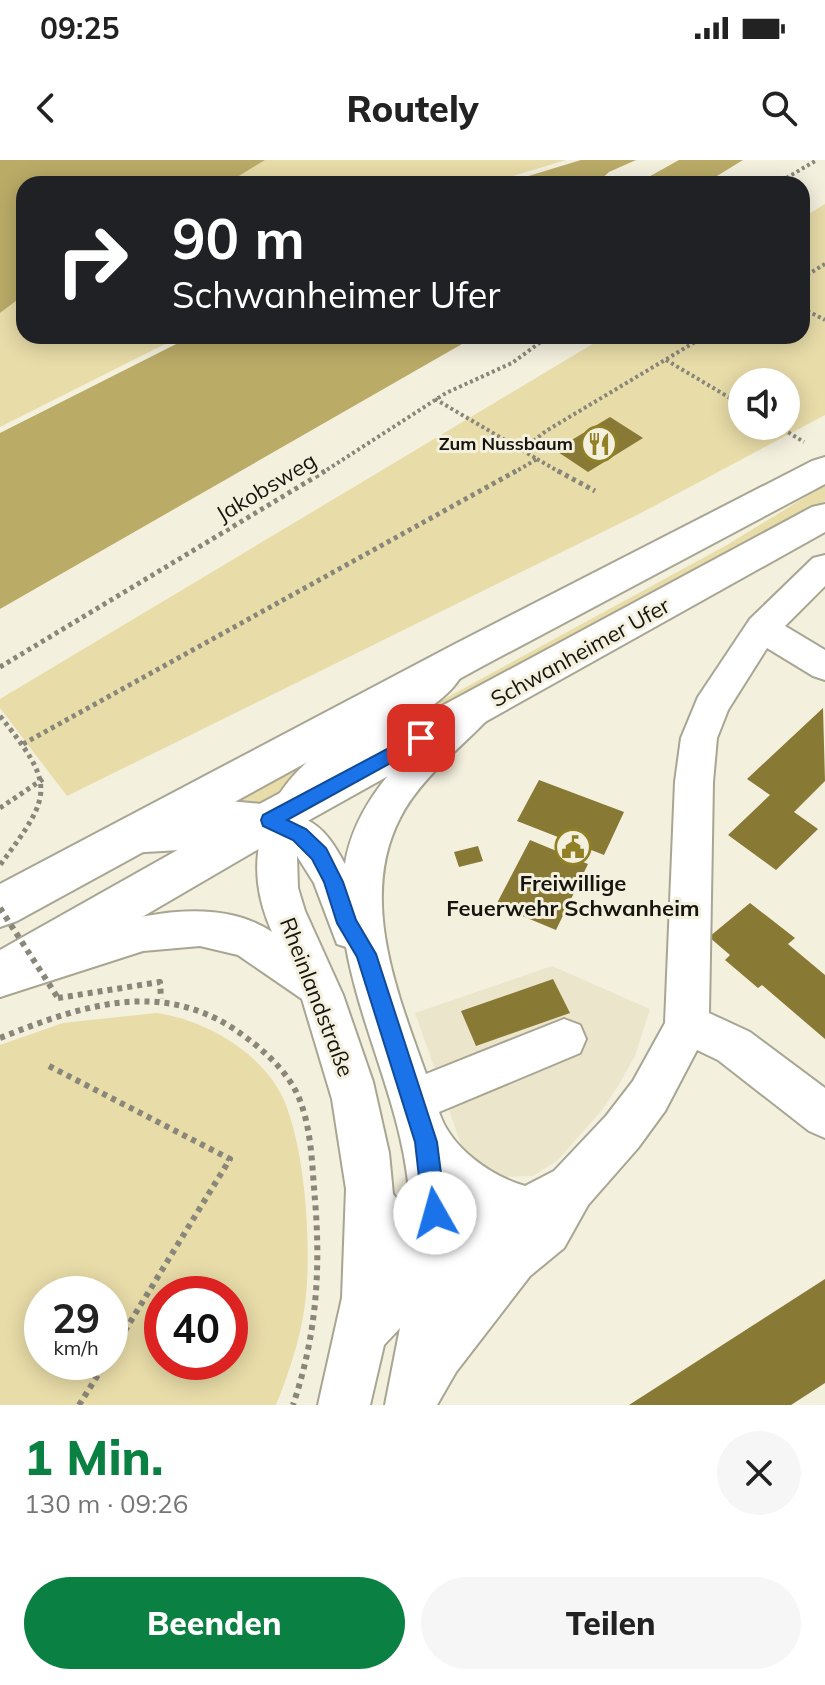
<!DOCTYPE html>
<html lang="de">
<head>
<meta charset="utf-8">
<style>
	:root { --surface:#fff; --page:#f6f6f6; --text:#222; --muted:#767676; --accent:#0b8043 }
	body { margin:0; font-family:Mulish,sans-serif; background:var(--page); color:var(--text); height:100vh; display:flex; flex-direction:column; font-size:30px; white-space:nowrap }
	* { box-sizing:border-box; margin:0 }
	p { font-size:26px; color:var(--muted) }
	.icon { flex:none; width:44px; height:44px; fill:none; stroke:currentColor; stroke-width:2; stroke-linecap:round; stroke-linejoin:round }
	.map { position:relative; height:1245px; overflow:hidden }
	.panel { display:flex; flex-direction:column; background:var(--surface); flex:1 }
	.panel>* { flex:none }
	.top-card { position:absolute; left:16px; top:16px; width:794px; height:168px; border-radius:24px; box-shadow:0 4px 20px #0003; background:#202124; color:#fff; overflow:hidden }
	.fabs { position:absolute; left:728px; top:208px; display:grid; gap:16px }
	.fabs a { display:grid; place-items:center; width:72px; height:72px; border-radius:50%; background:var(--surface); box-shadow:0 4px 20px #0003; font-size:40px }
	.speed { position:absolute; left:24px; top:1116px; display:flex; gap:16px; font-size:40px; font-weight:700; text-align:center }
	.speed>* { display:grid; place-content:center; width:104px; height:104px; border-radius:50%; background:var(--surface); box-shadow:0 4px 20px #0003; line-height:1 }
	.speed small { font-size:20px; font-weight:400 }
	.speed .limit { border:12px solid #d22; background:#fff; color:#111 }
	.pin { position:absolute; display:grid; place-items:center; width:68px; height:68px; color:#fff; margin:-34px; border-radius:16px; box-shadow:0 4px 12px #0006 }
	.me { position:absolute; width:88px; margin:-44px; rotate:353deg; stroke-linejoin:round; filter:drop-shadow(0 0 6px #0008) }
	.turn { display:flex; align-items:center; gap:28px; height:168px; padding:0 24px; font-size:36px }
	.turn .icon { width:104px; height:104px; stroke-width:2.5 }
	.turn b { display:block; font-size:56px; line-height:68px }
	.round { display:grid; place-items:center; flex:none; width:84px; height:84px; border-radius:42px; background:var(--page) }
	.headline { display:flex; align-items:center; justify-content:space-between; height:136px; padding:0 24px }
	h1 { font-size:48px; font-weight:800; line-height:60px; color:var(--accent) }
	.primary-button { display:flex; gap:16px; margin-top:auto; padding:16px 24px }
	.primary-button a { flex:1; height:92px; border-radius:48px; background:var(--accent); color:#fff; font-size:32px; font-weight:800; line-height:92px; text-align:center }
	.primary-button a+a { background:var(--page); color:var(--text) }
	.status { display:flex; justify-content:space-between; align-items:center; height:56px; padding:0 40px; background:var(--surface); direction:ltr }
	.status svg { height:22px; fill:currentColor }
	header { display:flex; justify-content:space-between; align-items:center; height:104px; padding:0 24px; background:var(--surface); font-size:36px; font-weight:800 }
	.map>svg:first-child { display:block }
	.built { fill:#eae5cb }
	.green { fill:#e8dca8; fill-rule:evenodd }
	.water { fill:#baab67 }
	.building { fill:#887935 }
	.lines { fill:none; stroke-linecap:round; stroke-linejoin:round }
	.minor-casing { stroke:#a8a593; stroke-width:4 }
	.major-casing { stroke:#a8a593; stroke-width:4 }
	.path-far2 { stroke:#89867a; stroke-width:4; stroke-dasharray:3 3; stroke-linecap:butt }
	.path-far1 { stroke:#89867a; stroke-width:5; stroke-dasharray:4 4; stroke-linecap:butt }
	.path { stroke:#89867a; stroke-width:6; stroke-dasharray:5 5; stroke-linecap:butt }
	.minor { fill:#fff; fill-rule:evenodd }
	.major { fill:#fff; fill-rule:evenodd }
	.path-bridge { stroke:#89867a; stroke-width:6; stroke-dasharray:5 5; stroke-linecap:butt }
	.route { fill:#1a73e8; stroke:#114b97; stroke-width:2 }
	.labels { text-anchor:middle; stroke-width:6; stroke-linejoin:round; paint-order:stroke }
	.far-poi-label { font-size:18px; font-weight:bold; fill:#17150f; stroke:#f4f0de; text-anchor:end }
	.street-label { font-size:22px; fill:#17150f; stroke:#f4f0de }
	.poi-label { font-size:22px; font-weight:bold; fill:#17150f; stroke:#f4f0de }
</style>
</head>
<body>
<div class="status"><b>09:25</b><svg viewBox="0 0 49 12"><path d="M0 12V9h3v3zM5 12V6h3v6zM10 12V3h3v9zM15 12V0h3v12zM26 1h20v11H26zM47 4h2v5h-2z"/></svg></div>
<header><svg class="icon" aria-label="back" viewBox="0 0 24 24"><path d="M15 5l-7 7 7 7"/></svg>Routely<svg class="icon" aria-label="search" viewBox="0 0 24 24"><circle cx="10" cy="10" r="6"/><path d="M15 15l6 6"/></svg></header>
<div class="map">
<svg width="825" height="1245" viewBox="0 0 825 1245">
	<rect width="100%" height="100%" fill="#f4f0de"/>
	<!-- built -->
	<path class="built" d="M 552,806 L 650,849 L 635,896 L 618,926 L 602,950 L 558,1000 L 533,1016 L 500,1017 L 483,1009 L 463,990 L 415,853 Z"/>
	<!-- green -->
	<path class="green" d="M 265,0 L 566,0 L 487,24 L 226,24 Z
		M 825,44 L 825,255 L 641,353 L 67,636 L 0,548 L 0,539 L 606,176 L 802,176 L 802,58 ZM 742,222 L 786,222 L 786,266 L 742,266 Z
		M 24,135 L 24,176 L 181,176 L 0,267 L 0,153 Z
		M 825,325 L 825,341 L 361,593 L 389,569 L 727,385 Z
		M 345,578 L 272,643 L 259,642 L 207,651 Z
		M 156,853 C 203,859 259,891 281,934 C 306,983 313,1096 304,1151 C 299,1183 288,1215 276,1245 L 0,1245 L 0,885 L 63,863 ZM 110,1134 L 110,1202 L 42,1202 L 42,1134 ZM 230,1134 L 230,1202 L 162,1202 L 162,1134 Z"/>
	<!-- water -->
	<path class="water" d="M 0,0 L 265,0 L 226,24 L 24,24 L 24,135 L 0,153 Z
		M 581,0 L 636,0 L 609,12 L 596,24 L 502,24 Z
		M 679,0 L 743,0 L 704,24 L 636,24 Z
		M 192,176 L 476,176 L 0,449 L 0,273 Z"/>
	<!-- building -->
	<path class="building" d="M 610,257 L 643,278 L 588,312 L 555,290 Z
		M 823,548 L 825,621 L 794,652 L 818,669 L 776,710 L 728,675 L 770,635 L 747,619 Z
		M 539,620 L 624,652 L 604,695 L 517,661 Z
		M 530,680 L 588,704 L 556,770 L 496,745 Z
		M 478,686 L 483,701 L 459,707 L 454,692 Z
		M 750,743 L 795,778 L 788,784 L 825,815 L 825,879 L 762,825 L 758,828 L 725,800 L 730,795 L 709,777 Z
		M 553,819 L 570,853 L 476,886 L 461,851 Z
		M 825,1119 L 825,1223 L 791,1245 L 629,1245 Z"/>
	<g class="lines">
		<defs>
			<path id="minor" d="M 825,395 L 825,426 L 785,466 L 825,490 L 825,520 L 813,516 L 767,488 L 728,550 L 717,578 L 713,622 L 709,853 L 750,872 L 825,928 L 825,978 L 809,971 L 718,900 L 697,890 L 665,951 L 638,988 L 588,1045 L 564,1088 L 530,1116 L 456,1212 L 437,1245 L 385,1245 L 400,1168 L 384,1185 L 370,1245 L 318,1245 L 342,1138 L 346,1029 L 332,939 L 302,839 L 238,795 L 200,786 L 143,791 L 0,837 L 0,799 C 77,775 198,722 272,772 C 258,740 253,710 261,675 L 229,673 L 180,690 L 128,693 L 114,688 L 108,677 L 114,666 L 128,661 L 180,658 L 229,641 L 273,645 C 298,597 347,574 388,542 C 402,531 416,514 432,506 C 441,502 447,504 456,507 L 461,516 C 454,529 442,538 431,547 C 389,584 333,609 305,659 C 325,668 335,686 345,704 C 356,635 413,588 460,541 L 473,537 L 486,541 L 491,551 L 486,561 C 457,591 419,620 400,658 C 358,739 398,835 426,914 L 564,859 L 580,865 L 586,879 L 580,893 L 439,952 C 450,987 490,1016 525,1026 L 554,1011 L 606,956 L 633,921 L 665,863 L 675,622 L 681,578 L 698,537 L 750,459 L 813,398 ZM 297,696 L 314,723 L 337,784 L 346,787 C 362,877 410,962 410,1055 L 393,1034 L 389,993 L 373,922 L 343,835 L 305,751 L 298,728 ZM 458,1044 L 472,1053 L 458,1059 Z"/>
			<path id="major" d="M 825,297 L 825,324 L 481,507 L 17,761 L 0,767 L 0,724 L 453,485 L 812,301 Z
				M 825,344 L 825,372 L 286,673 L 17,830 L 0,837 L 0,790 L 254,647 L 812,347 Z"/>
		</defs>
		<!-- minor casing -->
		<use href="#minor" class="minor-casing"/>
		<!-- major casing -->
		<use href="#major" class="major-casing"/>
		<!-- path-far2 -->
		<path class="path-far2" d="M 776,24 L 817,0
			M 802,118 L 825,104
			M 802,148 L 825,160
			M 666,200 L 742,245
			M 435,239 L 522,290
			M 778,266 L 804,282
			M 537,299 L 561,313
			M 322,313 L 446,233 L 512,203 L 549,176
			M 513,313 L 537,299 L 522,290 L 546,271 L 705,176"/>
		<!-- path-far1 -->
		<path class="path-far1" d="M 558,311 L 595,331
			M 0,507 L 325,311
			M 0,556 C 56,626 53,634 0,705
			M 23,584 L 516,311
			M 0,648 L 43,619"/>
		<!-- path -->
		<path class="path" d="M 58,838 L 160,822 L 161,839
			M 0,878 C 85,844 168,816 248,879 C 268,894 289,914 299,938 C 312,970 312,1007 315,1040 C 321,1112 316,1177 293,1245
			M 49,906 L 230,999 L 110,1195
			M 79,1245 L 106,1202"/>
		<!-- minor -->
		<use href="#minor" class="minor"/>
		<!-- major -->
		<use href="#major" class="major"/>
		<!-- path-bridge -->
		<path class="path-bridge" d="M 0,748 L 58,838"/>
	</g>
	<!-- route -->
	<path class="route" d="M 421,571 L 430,578 L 427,583 L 287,660 L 306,669 L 326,688 L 343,722 L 356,760 L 376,794 L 437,982 L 446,1053 L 443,1061 L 435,1064 L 427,1061 L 423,1053 L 415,982 L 357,797 L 337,763 L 324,722 L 312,699 L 293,680 L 263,666 L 261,660 L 263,655 Z"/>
	<!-- icons -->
	<defs>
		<symbol id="restaurant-ring" viewBox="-11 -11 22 22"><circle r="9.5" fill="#f4f0de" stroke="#928027" stroke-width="1.5"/><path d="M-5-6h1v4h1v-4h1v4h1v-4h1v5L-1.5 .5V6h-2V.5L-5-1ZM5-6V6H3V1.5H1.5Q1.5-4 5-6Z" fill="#928027"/></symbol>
		<symbol id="civic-ring" viewBox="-11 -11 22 22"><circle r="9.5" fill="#f4f0de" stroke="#928027" stroke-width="1.5"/><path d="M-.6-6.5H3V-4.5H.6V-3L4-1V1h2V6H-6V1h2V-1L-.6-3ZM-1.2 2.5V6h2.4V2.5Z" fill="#928027"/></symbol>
	</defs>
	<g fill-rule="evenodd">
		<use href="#restaurant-ring" x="579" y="264" width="40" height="40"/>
		<use href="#civic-ring" x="553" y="667" width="40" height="40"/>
	</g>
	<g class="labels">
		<!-- far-poi labels -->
		<g class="far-poi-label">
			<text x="573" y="290">Zum Nussbaum</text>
		</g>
		<!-- street labels -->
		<g class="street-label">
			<text transform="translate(266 327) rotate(-31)" y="8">Jakobsweg</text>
			<text transform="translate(580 492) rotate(-29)" y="8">Schwanheimer Ufer</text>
			<text transform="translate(317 837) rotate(69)" y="8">Rheinlandstraße</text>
		</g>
		<!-- poi labels -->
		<g class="poi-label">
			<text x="573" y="731">Freiwillige<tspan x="573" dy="25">Feuerwehr Schwanheim</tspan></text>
		</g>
	</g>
</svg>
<div class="fabs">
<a><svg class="icon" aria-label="sound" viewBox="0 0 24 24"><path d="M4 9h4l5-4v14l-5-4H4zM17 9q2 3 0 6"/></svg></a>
</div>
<div class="speed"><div>29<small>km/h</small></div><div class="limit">40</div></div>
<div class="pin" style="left:421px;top:578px;background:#d93025"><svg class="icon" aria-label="arrive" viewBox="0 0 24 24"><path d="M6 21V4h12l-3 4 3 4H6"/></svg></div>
<svg class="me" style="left:435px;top:1053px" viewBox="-20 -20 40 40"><circle r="19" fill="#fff"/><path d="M0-13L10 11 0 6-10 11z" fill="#1a73e8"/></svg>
<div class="top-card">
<div class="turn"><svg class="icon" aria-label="right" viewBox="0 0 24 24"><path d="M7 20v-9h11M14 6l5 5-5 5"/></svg><div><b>90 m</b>Schwanheimer Ufer</div></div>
</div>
</div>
<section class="panel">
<div class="headline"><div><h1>1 Min.</h1><p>130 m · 09:26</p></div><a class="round"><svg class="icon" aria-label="close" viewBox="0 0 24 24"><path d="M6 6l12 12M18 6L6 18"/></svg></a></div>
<div class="primary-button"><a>Beenden</a><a>Teilen</a></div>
</section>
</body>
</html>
